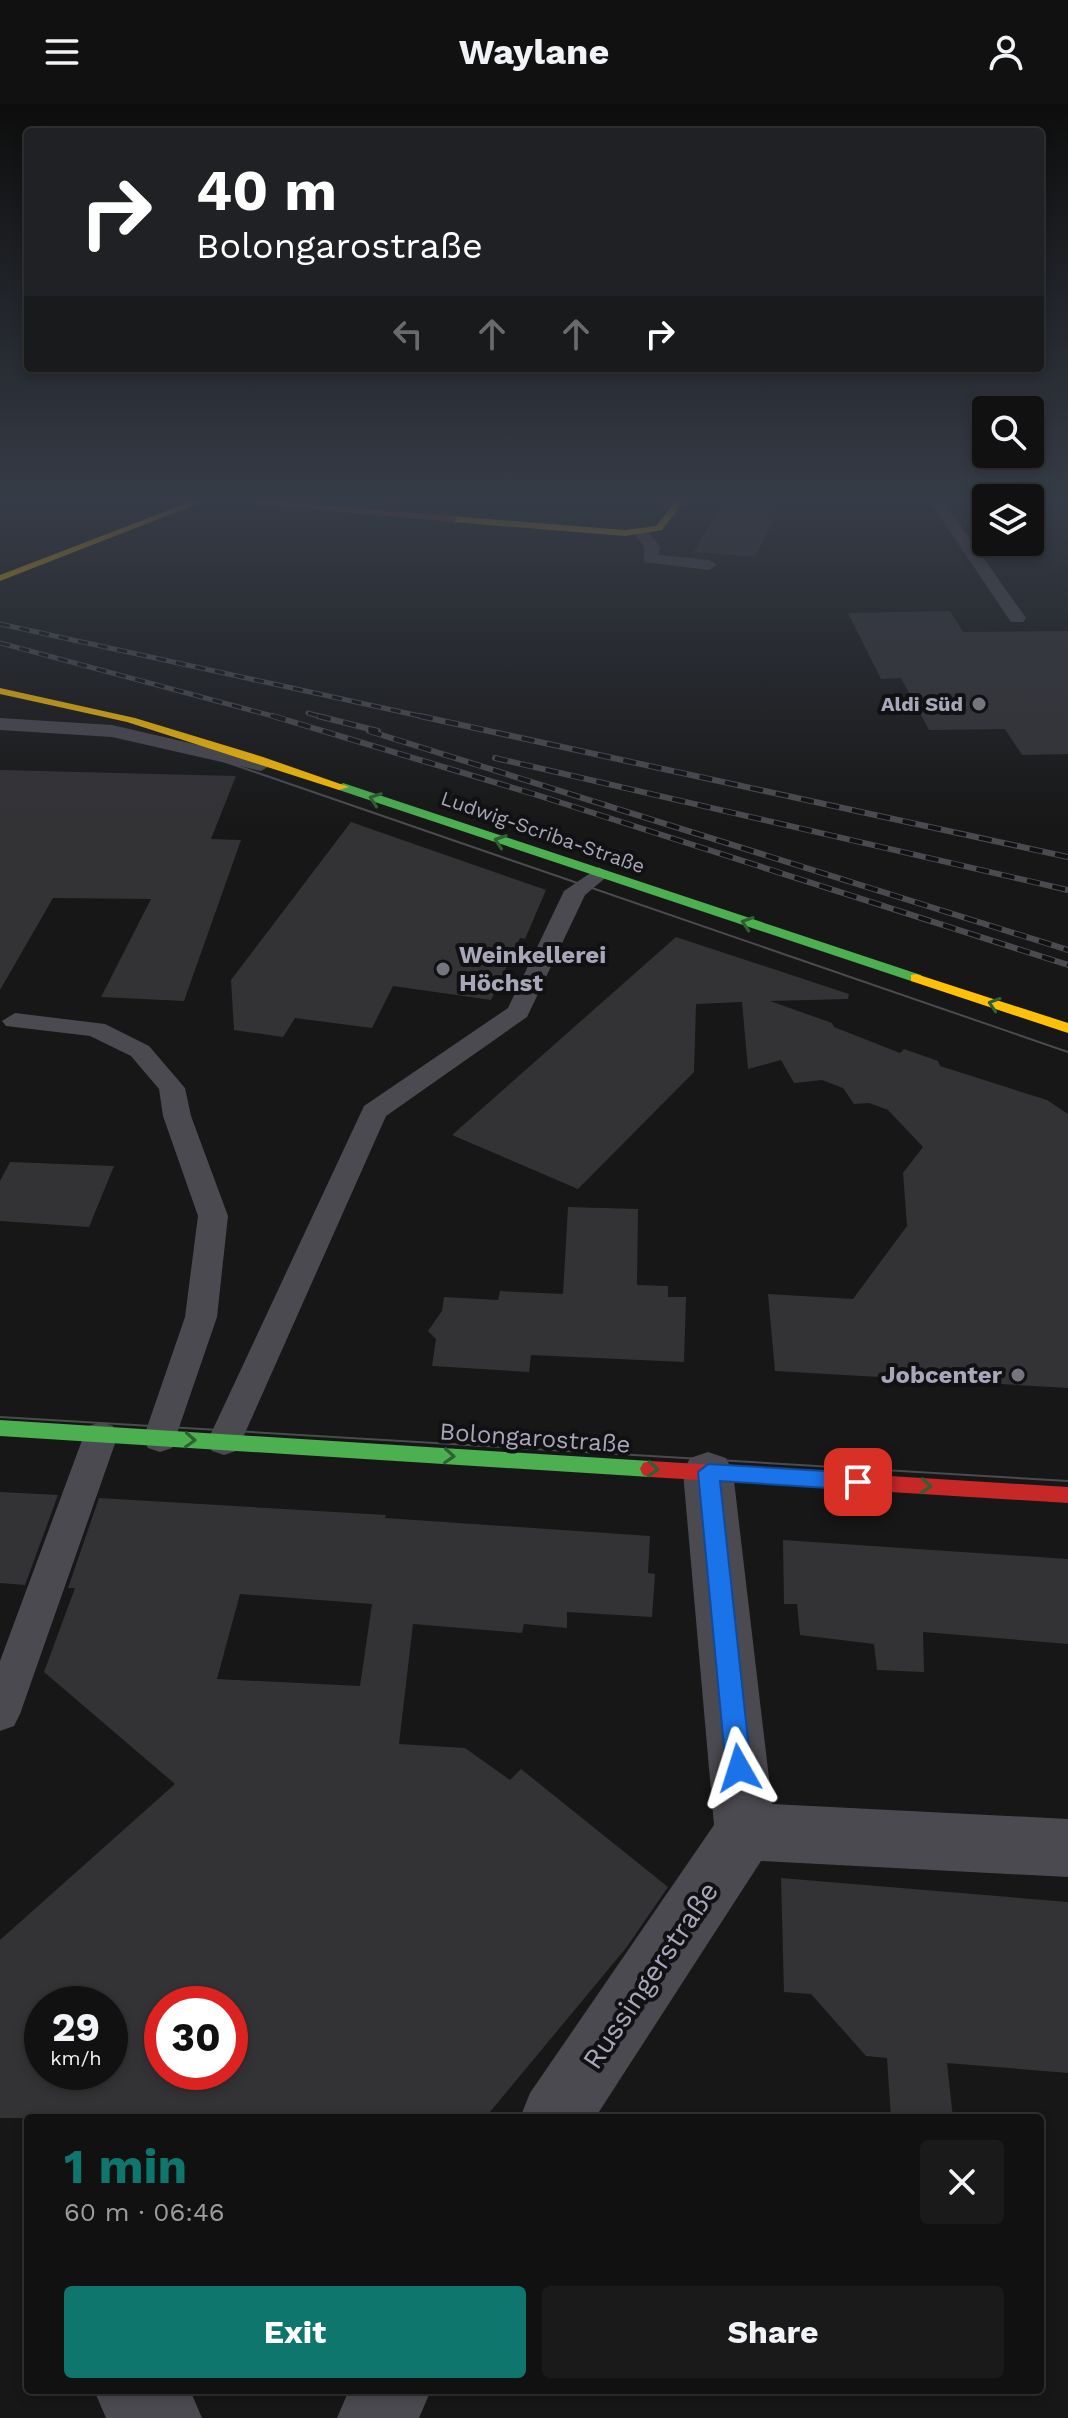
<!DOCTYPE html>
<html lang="en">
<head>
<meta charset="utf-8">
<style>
	:root { --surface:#111; --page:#1a1a1a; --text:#f1f3f6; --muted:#9c9d9f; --line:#303131; --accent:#0f766e }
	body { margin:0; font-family:"Work Sans",sans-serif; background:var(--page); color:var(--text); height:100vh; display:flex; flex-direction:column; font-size:30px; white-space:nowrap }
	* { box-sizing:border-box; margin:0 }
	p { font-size:26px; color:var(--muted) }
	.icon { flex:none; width:44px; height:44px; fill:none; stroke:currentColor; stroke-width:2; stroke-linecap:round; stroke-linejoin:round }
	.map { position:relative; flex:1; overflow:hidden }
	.drawer { position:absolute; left:24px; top:2010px; width:1020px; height:280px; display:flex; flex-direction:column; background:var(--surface); border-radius:8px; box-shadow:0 4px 12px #0003,0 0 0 2px var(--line) }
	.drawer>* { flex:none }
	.guide { position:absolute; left:24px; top:24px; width:1020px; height:244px; border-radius:8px; box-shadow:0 4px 12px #0003,0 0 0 2px var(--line); background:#202124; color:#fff; overflow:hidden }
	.fabs { position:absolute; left:972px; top:292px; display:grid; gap:16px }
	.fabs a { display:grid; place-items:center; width:72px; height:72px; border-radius:8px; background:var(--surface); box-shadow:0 4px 12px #0003,0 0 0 2px var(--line); font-size:40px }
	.speed { position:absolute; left:24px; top:1882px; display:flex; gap:16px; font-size:40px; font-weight:700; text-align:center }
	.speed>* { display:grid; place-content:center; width:104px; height:104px; border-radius:50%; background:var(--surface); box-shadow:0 4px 12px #0003,0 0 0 2px var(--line); line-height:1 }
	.speed small { font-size:20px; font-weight:400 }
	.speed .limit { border:12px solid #d22; background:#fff; color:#111 }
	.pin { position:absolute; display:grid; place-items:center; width:68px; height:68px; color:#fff; margin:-34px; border-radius:16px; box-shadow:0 4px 12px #0006 }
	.me { position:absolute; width:88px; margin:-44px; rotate:354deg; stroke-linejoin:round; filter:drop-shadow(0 0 6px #0008) }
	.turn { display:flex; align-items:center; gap:28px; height:168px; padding:0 40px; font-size:36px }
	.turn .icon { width:104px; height:104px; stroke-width:2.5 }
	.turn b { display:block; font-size:56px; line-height:68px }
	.lanes { display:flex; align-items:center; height:76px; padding:0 40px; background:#0003; justify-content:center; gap:40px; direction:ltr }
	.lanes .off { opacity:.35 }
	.round { display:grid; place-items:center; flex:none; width:84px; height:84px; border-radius:8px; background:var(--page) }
	.summary { display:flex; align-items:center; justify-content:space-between; height:136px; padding:0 40px }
	h1 { font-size:48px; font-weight:700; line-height:60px; color:var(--accent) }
	.button { display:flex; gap:16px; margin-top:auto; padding:16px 40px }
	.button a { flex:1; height:92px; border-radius:8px; background:var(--accent); color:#fff; font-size:32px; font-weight:700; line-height:92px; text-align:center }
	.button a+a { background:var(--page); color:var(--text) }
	header { display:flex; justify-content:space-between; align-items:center; height:104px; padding:0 40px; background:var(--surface); font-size:36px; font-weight:700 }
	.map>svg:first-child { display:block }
	.building { fill:#333235; fill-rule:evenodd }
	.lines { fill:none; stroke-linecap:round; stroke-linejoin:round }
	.lane { fill:#4b4a50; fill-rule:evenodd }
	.street { fill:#4b4a50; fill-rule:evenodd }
	.fast { fill:#4caf50; fill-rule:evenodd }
	.slow { fill:#ffc107; fill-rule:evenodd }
	.jam { fill:#c62828; fill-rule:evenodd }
	.tram { stroke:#4b4b4f; stroke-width:2 }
	.rail-far1-casing { stroke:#4b4b4f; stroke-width:5 }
	.rail-casing { stroke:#4b4b4f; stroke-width:6 }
	.rail-far1 { stroke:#111113; stroke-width:3; stroke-dasharray:10; stroke-linecap:butt }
	.rail { stroke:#111113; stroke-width:4; stroke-dasharray:13; stroke-linecap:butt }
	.oneway { stroke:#2e6032 }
	.route { fill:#1a73e8; stroke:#114b97; stroke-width:2 }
	.poi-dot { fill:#757580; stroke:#111113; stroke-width:3 }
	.labels { text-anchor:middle; stroke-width:8; stroke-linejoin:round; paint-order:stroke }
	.far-poi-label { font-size:20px; font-weight:bold; fill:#a7a7b9; stroke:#111113; text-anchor:end }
	.far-street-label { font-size:20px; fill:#a7a7b9; stroke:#111113 }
	.poi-label { font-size:24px; font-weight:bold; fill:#a7a7b9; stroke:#111113; text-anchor:start }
	.street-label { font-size:24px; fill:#a7a7b9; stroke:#111113 }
	.near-street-label { font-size:28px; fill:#a7a7b9; stroke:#111113 }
</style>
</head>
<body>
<header><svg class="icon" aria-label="menu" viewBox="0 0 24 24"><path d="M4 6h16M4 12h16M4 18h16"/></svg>Waylane<svg class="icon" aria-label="person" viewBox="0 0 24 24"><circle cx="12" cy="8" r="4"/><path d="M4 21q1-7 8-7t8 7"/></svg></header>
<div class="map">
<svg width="1068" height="2314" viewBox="0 0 1068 2314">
	<rect width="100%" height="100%" fill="#171717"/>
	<!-- building -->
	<path class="building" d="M 723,398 L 782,398 L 755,453 L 694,448 Z
		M 950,507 L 963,528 L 1068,527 L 1068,650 L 1022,651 L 1005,625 L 929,626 L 901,574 L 881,575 L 848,509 Z
		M 0,666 L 236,672 L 211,735 L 241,736 L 184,897 L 101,893 L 151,795 L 53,794 L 0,886 Z
		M 351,718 L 546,786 L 525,835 L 520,834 L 491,896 L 393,882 L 372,924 L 295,914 L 283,933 L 234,926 L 231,876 Z
		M 676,833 L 849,890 L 848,895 L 770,897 L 832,919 L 834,923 L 900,949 L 904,945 L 938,957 L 940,962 L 1047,996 L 1068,1010 L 1068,1284 L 775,1267 L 768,1190 L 853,1195 L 907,1122 L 903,1069 L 923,1043 L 888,1006 L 869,999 L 854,1000 L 843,984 L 822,976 L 794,979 L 781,956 L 748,965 L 742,898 L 696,900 L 694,968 L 578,1085 L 452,1031 Z
		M 10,1058 L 114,1062 L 89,1123 L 0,1117 L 0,1077 Z
		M 568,1103 L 638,1105 L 637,1181 L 668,1182 L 668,1193 L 686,1193 L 684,1258 L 531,1251 L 529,1268 L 432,1262 L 436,1235 L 428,1227 L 442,1207 L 444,1193 L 498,1196 L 500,1187 L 563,1190 Z
		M 0,1388 L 58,1391 L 25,1481 L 0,1479 Z
		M 99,1394 L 386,1411 L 385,1414 L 650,1432 L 648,1469 L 655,1470 L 652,1513 L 567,1508 L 567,1524 L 524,1520 L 522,1529 L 413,1520 L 399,1640 L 465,1644 L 510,1676 L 521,1665 L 668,1783 L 626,1844 L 485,2014 L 0,2014 L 0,1836 L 175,1680 L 44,1568 L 75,1484 L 68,1484 ZM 240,1490 L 372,1500 L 360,1582 L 217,1575 ZM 42,1900 L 110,1900 L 110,1968 L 42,1968 ZM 162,1900 L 230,1900 L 230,1968 L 162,1968 Z
		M 783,1436 L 1068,1455 L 1068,1540 L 923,1528 L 924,1568 L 877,1566 L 874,1540 L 800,1531 L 797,1500 L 784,1500 Z
		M 781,1774 L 1068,1798 L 1068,1969 L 947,1959 L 953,2014 L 891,2014 L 887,1954 L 866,1952 L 811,1890 L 784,1888 Z"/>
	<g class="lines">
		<!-- lane -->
		<path class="lane" d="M 930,398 L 944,398 L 1026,514 L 1023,518 L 1011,518 Z
			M 642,423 L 647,425 L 660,443 L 659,451 L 709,456 L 717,461 L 709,466 L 644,458 L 644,443 L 634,428 Z
			M 0,614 L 112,621 L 268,657 L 271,661 L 261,667 L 112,633 L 0,626 Z
			M 599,763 L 610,770 L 585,791 L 527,913 L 386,1012 L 241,1338 L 236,1347 L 224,1351 L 212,1347 L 207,1338 L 364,1002 L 508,904 L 564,787 Z
			M 15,909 L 105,920 L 149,942 L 185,984 L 191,1012 L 228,1112 L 217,1213 L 172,1344 L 160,1348 L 148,1344 L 143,1335 L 185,1213 L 198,1112 L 163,1012 L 159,985 L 131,952 L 90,932 L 6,922 L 2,917 Z
			M 101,1318 L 113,1322 L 118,1331 L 20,1610 L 14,1622 L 0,1627 L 0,1557 L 84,1331 L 89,1322 Z"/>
		<!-- street -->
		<path class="street" d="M 708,1348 L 726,1354 L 733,1368 L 772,1700 L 1068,1715 L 1068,1773 L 761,1757 L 595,2014 L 520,2014 L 530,1989 L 714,1721 L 683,1368 L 690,1354 Z
			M 94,2286 L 190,2286 L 202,2314 L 106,2314 Z
			M 349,2286 L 431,2286 L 419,2314 L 337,2314 Z"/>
		<!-- fast -->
		<path class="fast" d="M 343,679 L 921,871 L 923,874 L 916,878 L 911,877 L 339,686 L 337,683 Z
			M 0,1316 L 650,1357 L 657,1359 L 660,1365 L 657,1371 L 650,1373 L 0,1332 Z"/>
		<!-- slow -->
		<path class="slow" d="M 190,398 L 202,398 L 0,477 L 0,471 Z
			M 675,398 L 684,398 L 662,426 L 625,432 L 453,418 L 448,415 L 453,412 L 625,426 L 656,422 Z
			M 0,584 L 135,614 L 263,653 L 349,683 L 339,686 L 127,618 L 0,590 Z
			M 916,870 L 1068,919 L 1068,929 L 911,877 L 911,871 Z"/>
		<!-- jam -->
		<path class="jam" d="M 236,398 L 273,398 L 453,412 L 458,415 L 453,418 Z
			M 650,1357 L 1068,1383 L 1068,1399 L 650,1373 L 643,1371 L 640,1365 L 643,1359 Z"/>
		<!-- tram -->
		<path class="tram" d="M 0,617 L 107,623 L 162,636 L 1068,948
			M 0,1313 L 1068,1377"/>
		<defs>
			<path id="rail-far1" d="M 0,520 L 429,614
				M 0,539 L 280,614
				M 308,609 L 326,614"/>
			<path id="rail" d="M 273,612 L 537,691 L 1068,861
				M 318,612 L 378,627
				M 420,612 L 1068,753
				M 369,627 L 1068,846
				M 495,654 L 1068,786"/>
		</defs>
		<!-- rail-far1 casing -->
		<use href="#rail-far1" class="rail-far1-casing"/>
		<!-- rail casing -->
		<use href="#rail" class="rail-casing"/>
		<!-- rail-far1 -->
		<use href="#rail-far1" class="rail-far1"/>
		<!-- rail -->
		<use href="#rail" class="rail"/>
	</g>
	<!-- one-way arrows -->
	<defs><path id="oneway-chevron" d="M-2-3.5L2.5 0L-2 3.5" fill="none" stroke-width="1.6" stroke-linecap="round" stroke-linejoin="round" transform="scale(2)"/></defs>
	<g class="oneway">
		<use href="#oneway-chevron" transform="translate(375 695) rotate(-161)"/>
		<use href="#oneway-chevron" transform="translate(500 737) rotate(-161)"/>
		<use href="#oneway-chevron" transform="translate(747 819) rotate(-162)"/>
		<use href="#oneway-chevron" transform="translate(994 900) rotate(-162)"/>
		<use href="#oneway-chevron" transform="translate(190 1336) rotate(3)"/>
		<use href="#oneway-chevron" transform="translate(449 1352) rotate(4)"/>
		<use href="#oneway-chevron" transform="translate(653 1365) rotate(4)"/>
		<use href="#oneway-chevron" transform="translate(926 1382) rotate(4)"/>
	</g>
	<!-- sky -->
	<linearGradient id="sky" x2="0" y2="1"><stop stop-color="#0d0d0d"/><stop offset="0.55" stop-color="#363c47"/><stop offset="1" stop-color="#363c47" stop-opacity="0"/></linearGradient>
	<rect width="1068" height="722" fill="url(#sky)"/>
	<!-- route -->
	<path class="route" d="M 708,1360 L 858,1369 L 869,1378 L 858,1386 L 720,1377 L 751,1664 L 747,1672 L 739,1675 L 730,1672 L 726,1664 L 698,1368 Z"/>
	<!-- markers -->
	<g class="poi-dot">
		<circle cx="979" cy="600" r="8"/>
		<circle cx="443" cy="865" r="8"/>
		<circle cx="1018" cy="1271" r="8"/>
	</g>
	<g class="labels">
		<!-- far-poi labels -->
		<g class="far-poi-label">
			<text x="963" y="607">Aldi Süd</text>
		</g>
		<!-- far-street labels -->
		<g class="far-street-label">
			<text transform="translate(543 728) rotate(19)" y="7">Ludwig-Scriba-Straße</text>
		</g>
		<!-- poi labels -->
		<g class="poi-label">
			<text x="459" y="859">Weinkellerei<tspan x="459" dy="28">Höchst</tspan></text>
			<text x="1002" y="1279" text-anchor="end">Jobcenter</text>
		</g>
		<!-- street labels -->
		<g class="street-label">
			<text transform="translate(535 1334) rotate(4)" y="8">Bolongarostraße</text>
		</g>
		<!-- near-street labels -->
		<g class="near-street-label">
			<text transform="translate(650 1871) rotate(-56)" y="10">Russingerstraße</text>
		</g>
	</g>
</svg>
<div class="fabs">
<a><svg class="icon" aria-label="search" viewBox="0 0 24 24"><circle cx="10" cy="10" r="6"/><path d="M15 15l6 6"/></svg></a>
<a><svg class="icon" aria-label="layers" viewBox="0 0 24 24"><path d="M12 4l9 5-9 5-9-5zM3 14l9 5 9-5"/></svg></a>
</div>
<div class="speed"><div>29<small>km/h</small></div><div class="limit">30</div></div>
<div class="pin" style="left:858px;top:1378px;background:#d93025"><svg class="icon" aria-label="arrive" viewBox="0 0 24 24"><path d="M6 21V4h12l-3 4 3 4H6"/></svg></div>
<svg class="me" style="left:739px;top:1664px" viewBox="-20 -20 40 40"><path d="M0-17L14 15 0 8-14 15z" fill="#1a73e8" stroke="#fff" stroke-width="4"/></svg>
<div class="guide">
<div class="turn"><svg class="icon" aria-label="right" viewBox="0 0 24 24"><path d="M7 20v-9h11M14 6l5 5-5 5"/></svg><div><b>40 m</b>Bolongarostraße</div></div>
<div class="lanes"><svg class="icon off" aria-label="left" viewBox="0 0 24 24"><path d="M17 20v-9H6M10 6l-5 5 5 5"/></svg><svg class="icon off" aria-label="ahead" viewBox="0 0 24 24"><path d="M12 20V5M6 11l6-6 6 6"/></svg><svg class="icon off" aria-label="ahead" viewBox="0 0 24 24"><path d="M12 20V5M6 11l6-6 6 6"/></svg><svg class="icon" aria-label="right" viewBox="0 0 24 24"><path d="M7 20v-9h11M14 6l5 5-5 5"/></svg></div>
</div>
<section class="drawer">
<div class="summary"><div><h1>1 min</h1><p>60 m · 06:46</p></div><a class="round"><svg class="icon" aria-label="close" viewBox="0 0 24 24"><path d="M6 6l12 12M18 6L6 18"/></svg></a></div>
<div class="button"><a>Exit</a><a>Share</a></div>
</section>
</div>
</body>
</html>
